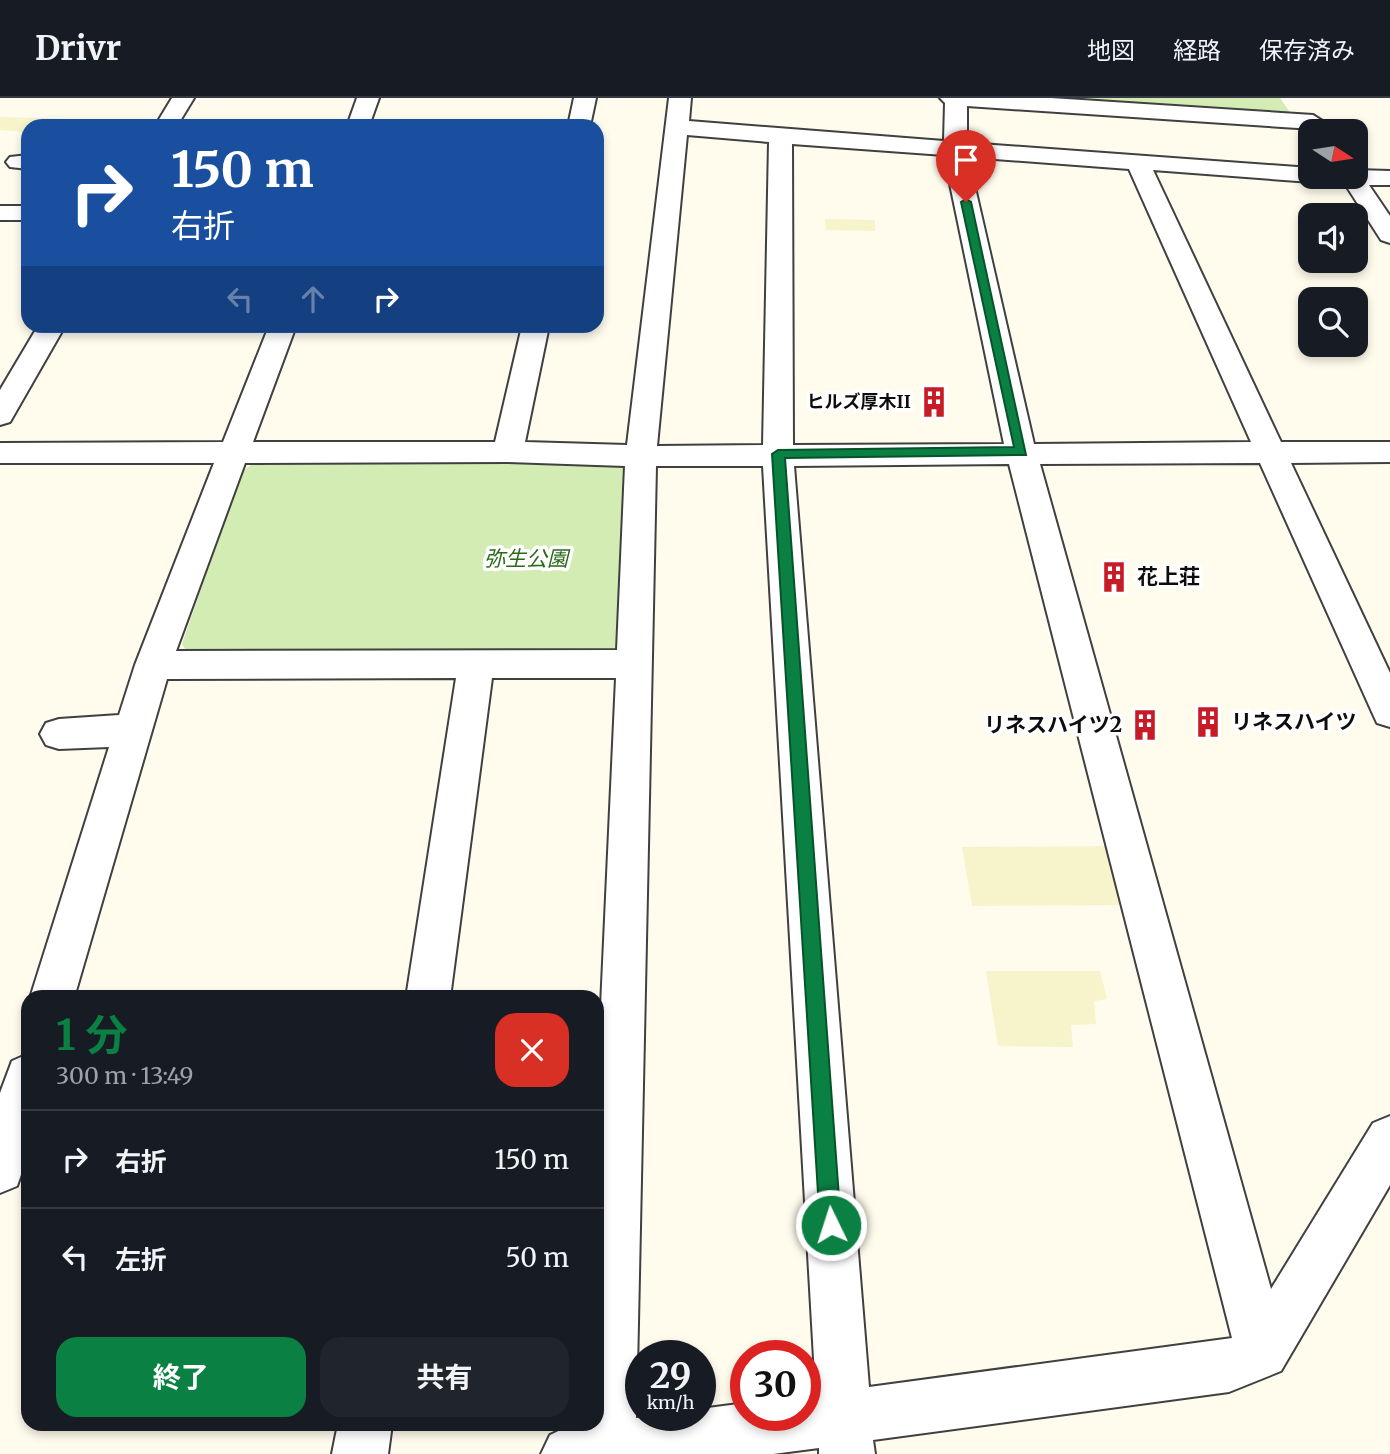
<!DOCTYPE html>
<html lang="ja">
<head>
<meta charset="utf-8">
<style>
	:root { --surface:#171b24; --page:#20242c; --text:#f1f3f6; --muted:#9ea1a6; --line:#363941; --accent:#0b8043 }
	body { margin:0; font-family:Merriweather,"Noto Sans JP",serif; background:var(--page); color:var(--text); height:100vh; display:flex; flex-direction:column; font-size:26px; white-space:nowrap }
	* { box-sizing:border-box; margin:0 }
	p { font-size:23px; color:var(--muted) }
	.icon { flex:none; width:38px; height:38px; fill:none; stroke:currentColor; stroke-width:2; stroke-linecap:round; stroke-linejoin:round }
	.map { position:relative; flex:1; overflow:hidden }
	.details { position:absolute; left:21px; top:892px; width:583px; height:441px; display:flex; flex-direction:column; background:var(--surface); border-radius:21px; box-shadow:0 4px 10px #0003 }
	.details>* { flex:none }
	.guide { position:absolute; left:21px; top:21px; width:583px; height:214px; border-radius:21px; box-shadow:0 4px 10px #0003; background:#1a4fa0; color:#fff; overflow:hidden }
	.needle { width:46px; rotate:102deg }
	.fabs { position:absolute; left:1298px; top:21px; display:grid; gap:14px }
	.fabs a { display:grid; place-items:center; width:70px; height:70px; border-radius:14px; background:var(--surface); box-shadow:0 4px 10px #0003; font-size:35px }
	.speed { position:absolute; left:625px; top:1242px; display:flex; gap:14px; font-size:35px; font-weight:700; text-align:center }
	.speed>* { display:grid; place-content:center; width:91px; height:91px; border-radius:50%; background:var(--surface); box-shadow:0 4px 10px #0003; line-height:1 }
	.speed small { font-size:18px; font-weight:400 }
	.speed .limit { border:10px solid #d22; background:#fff; color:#111 }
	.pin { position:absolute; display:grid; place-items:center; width:60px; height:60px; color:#fff; margin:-72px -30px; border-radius:50% 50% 50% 0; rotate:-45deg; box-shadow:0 0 7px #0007 }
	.pin .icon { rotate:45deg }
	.me { position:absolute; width:77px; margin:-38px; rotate:356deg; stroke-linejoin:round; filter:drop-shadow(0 0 5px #0008) }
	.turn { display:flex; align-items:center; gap:24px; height:147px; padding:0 35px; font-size:32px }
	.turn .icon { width:91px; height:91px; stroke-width:2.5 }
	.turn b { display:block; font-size:49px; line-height:60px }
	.lanes { display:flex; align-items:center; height:66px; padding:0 35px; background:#0003; justify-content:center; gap:35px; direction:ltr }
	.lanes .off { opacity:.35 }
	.round { display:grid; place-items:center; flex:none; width:74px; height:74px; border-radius:21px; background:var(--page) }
	.head { display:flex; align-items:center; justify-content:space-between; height:119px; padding:0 35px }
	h1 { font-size:42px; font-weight:700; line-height:52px; color:var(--accent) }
	.action { display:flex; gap:14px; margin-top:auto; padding:14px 35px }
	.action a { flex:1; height:80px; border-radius:21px; background:var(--accent); color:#fff; font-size:28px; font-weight:700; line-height:80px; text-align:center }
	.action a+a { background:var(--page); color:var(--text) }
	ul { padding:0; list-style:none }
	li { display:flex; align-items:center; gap:21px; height:98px; padding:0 35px; border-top:2px solid var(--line) }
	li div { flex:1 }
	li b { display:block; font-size:26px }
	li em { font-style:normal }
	header { display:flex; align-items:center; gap:42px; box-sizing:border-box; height:98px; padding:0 35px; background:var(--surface); border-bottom:2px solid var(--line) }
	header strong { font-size:33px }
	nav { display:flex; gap:38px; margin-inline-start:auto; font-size:24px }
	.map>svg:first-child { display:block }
	.farmland { fill:#f7f3cb }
	.green { fill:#d2ecb4 }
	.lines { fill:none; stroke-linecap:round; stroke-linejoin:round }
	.minor-casing { stroke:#404040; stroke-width:4 }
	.minor { fill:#fff; fill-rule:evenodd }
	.route { fill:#0b8043; stroke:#07532c; stroke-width:2 }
	.labels { text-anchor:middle; stroke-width:7; stroke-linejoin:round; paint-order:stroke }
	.far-poi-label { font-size:18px; font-weight:bold; fill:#0d0d0d; stroke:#fff; text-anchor:end }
	.park-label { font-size:21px; font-style:italic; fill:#2b6919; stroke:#fff }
	.poi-label { font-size:21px; font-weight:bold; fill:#0d0d0d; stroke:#fff; text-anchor:start }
</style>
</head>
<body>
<header>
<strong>Drivr</strong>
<nav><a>地図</a><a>経路</a><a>保存済み</a></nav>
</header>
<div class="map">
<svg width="1390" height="1356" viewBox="0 0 1390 1356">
	<rect width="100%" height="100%" fill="#fffbed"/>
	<!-- farmland -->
	<path class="farmland" d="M 0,19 L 69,21 L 64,28 L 28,28 L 28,34 L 0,32 Z
		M 825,121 L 875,122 L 875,133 L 826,132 Z
		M 1108,748 L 1123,807 L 972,808 L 962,749 Z
		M 986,873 L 1100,873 L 1107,901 L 1094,903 L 1096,926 L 1071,927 L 1073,949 L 998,948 Z"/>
	<!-- green -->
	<path class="green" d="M 1003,0 L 1280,0 L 1294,20 Z
		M 627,363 L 619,559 L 187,554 L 182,546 L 241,374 L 251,367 Z"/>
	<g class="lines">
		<defs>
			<path id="minor" d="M 172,0 L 194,0 L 177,28 L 155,28 Z
				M 357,0 L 379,0 L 369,28 L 347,28 Z
				M 574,0 L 596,0 L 590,28 L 568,28 Z
				M 669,0 L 691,0 L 689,23 L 944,43 L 945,5 L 940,0 L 1051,0 L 1313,17 L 1324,24 L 1313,31 L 967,8 L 967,45 L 1311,70 L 1311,79 L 1322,79 L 1319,82 L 1311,84 L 1153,72 L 1281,344 L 1390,344 L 1390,364 L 1291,365 L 1390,575 L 1390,629 L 1377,625 L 1372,614 L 1260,365 L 1040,366 L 1271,1191 L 1373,1025 L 1390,1018 L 1390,1087 L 1281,1273 L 1229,1294 L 873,1342 L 875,1356 L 819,1356 L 819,1350 L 773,1356 L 541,1356 L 550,1337 L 569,1328 L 597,1326 L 597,996 L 616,580 L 492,580 L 450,900 L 406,900 L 456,580 L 167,581 L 74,900 L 30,900 L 109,649 L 59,651 L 46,647 L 40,636 L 46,625 L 59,621 L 119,617 L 135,567 L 214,365 L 0,365 L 0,345 L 223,344 L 269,228 L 296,228 L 253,344 L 495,344 L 522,228 L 549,228 L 525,344 L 627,347 ZM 687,37 L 769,44 L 763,347 L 657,348 ZM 792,46 L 944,57 L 1004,346 L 793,347 ZM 968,59 L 1129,71 L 1251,344 L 1034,346 ZM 508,364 L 625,368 L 617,552 L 176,553 L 245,365 ZM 1009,366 L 1232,1240 L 869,1289 L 794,368 ZM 656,368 L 763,368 L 816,1296 L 805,1297 L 805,1318 L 746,1318 L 746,1305 L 700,1311 L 700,1318 L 636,1320 Z
				M 28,57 L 28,71 L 10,69 L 6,64 L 10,59 Z
				M 1356,72 L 1390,73 L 1390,87 L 1369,87 L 1390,118 L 1390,145 L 1381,142 L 1345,86 L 1328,84 L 1324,79 L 1356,79 Z
				M 0,108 L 28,108 L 28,122 L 0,122 Z
				M 38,228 L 65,228 L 10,324 L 0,327 L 0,292 Z
				M 28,956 L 28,1057 L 17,1088 L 0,1095 L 0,995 L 12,963 Z
				M 338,1326 L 392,1326 L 388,1356 L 332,1356 Z"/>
		</defs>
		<!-- minor casing -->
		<use href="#minor" class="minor-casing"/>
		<!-- minor -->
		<use href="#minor" class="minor"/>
	</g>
	<!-- route -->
	<path class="route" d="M 966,101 L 971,104 L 1026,357 L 785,360 L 841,1127 L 838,1135 L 831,1138 L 823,1135 L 820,1127 L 772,356 L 778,352 L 1014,349 L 961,104 Z"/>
	<!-- icons -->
	<defs>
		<symbol id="building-bare" viewBox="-9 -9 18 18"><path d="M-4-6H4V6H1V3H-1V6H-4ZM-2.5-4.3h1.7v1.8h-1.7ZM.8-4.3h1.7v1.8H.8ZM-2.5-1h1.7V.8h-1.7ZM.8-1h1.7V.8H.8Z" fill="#c71b26" stroke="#fff" stroke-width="2.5" paint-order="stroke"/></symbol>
	</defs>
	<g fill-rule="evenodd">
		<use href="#building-bare" x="912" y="282" width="44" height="44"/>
		<use href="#building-bare" x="1092" y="457" width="44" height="44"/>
		<use href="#building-bare" x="1186" y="602" width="44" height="44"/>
		<use href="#building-bare" x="1123" y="605" width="44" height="44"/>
	</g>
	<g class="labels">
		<!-- far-poi labels -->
		<g class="far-poi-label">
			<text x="911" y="310">ヒルズ厚木II</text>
		</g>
		<!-- park labels -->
		<g class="park-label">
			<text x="526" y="468">弥生公園</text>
		</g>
		<!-- poi labels -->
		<g class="poi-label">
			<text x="1137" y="486">花上荘</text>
			<text x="1231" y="631">リネスハイツ</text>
			<text x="1122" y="634" text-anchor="end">リネスハイツ2</text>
		</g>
	</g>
</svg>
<div class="fabs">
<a><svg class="needle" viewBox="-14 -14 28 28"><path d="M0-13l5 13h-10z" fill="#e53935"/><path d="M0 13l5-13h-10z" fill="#9ea1a6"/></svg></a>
<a><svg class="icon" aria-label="sound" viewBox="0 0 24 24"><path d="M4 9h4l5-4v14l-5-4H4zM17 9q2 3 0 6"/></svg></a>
<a><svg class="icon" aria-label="search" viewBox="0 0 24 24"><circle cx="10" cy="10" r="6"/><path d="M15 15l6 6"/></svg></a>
</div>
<div class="speed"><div>29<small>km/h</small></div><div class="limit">30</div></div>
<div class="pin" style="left:966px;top:104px;background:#d93025"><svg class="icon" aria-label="arrive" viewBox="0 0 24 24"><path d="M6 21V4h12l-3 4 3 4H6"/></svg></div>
<svg class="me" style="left:831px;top:1127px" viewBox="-20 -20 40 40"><circle r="17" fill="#0b8043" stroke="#fff" stroke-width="3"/><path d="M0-11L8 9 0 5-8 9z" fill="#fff"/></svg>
<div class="guide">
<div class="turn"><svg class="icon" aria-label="right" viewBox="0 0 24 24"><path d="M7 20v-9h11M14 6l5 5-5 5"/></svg><div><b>150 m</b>右折</div></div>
<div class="lanes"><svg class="icon off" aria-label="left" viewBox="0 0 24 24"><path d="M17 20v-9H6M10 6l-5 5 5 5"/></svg><svg class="icon off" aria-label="ahead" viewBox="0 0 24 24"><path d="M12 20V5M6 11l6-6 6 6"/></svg><svg class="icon" aria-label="right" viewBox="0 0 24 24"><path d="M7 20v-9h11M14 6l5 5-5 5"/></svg></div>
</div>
<section class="details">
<div class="head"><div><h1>1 分</h1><p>300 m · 13:49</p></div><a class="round" style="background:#d93025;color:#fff"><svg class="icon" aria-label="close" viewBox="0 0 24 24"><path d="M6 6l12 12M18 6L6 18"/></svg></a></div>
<ul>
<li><svg class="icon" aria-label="right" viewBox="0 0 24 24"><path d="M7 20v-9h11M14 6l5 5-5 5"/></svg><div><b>右折</b></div><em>150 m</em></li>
<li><svg class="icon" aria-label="left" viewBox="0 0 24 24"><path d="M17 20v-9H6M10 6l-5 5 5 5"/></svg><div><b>左折</b></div><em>50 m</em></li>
</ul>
<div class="action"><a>終了</a><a>共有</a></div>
</section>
</div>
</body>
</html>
